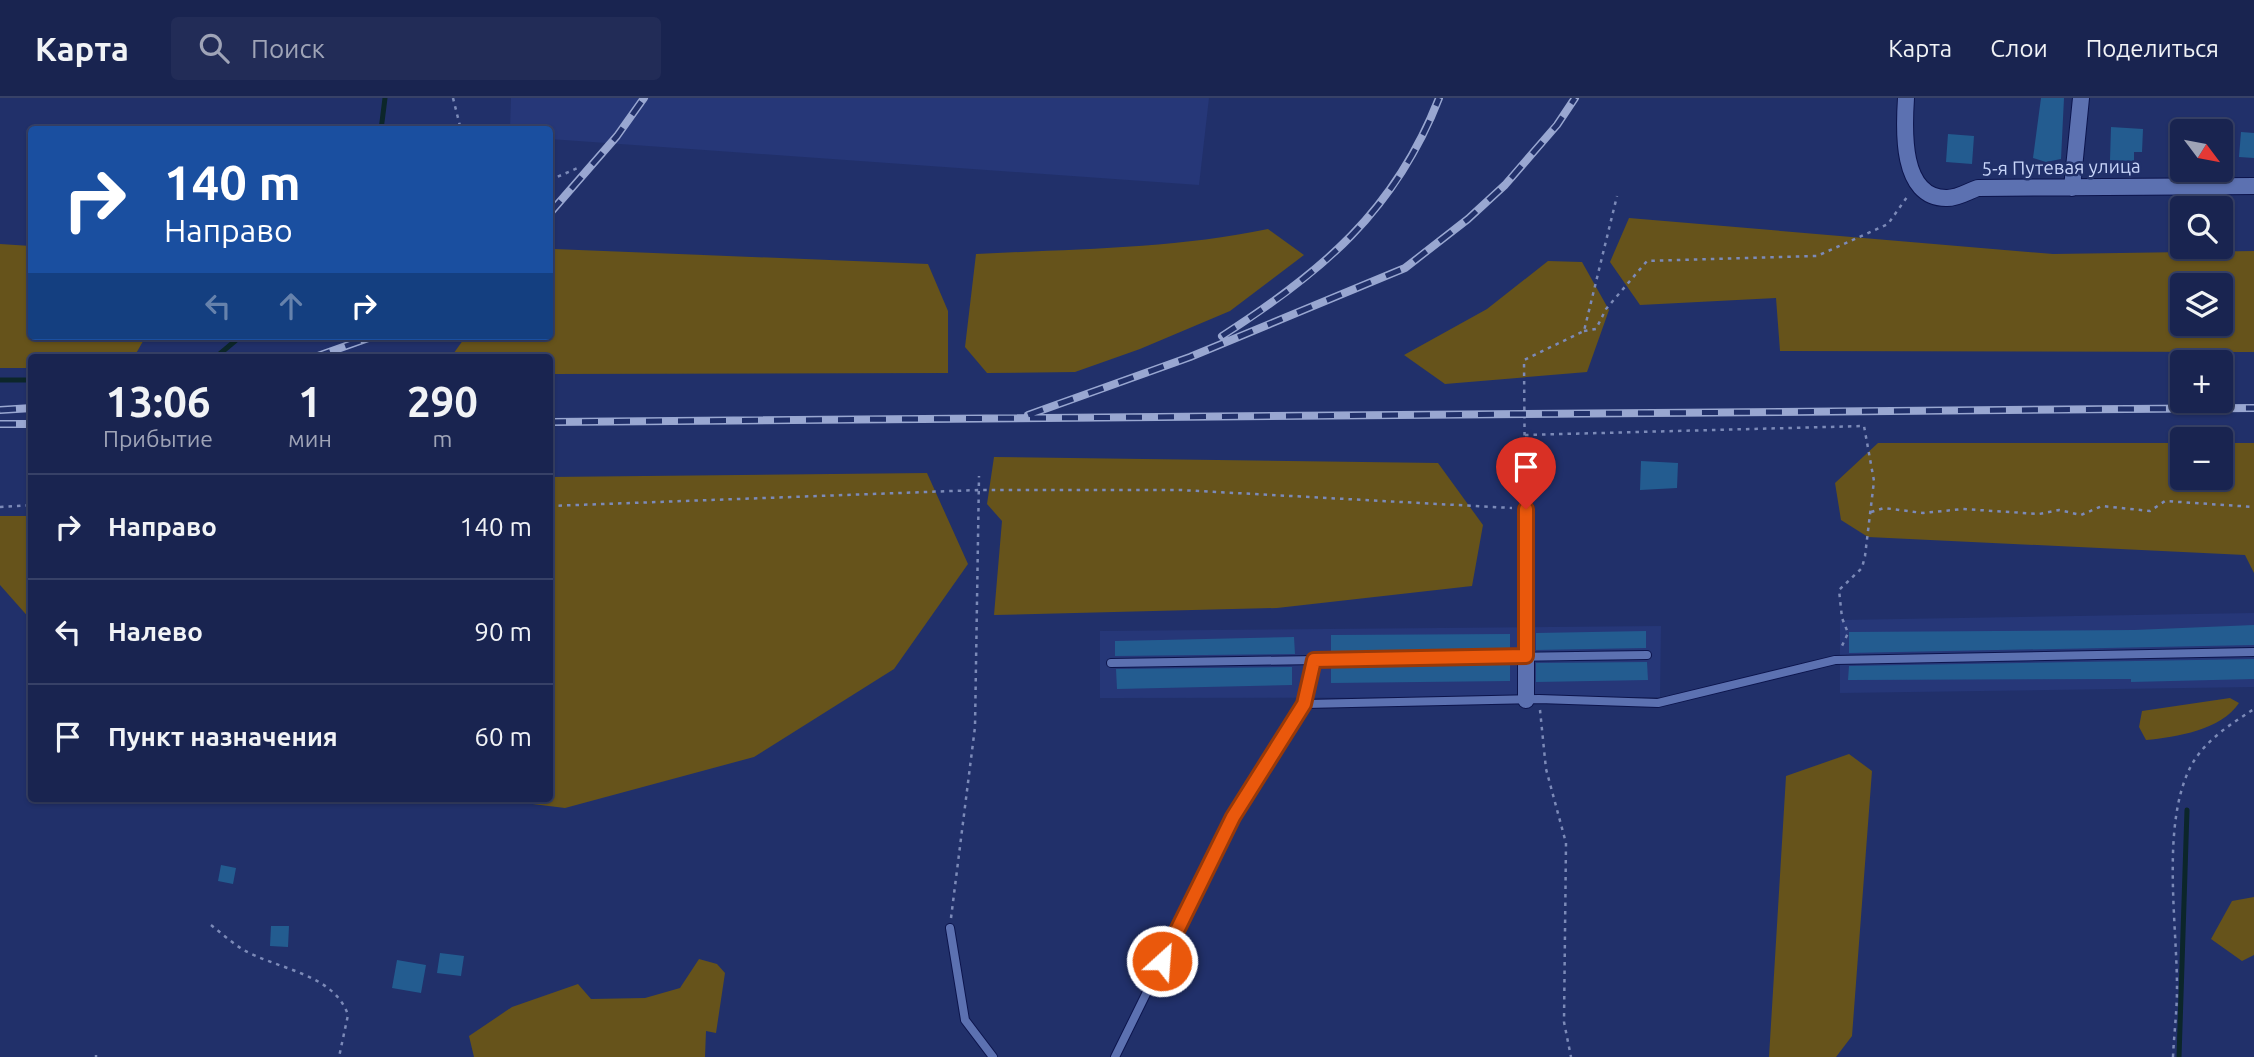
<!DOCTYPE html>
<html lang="ru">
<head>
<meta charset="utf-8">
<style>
	:root { --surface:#192450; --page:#222c57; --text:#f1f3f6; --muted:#9fa4b7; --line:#374167 }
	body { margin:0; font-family:Ubuntu,sans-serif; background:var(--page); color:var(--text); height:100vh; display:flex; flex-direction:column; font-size:26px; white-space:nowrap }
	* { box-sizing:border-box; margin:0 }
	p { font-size:23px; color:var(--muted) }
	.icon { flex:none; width:38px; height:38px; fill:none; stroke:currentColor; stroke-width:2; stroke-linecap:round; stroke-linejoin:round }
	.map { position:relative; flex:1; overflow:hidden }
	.side { position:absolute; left:28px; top:256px; width:525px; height:448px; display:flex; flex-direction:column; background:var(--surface); border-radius:7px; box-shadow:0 2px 5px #0004,0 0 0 2px var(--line) }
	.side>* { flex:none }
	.guide { position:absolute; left:28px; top:28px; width:525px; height:214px; border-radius:7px; box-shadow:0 2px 5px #0004,0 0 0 2px var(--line); background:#1a4fa0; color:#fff; overflow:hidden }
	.needle { width:46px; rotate:122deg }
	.controls { position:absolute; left:2170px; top:21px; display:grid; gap:14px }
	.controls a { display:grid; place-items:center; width:63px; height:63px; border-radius:7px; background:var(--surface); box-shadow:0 2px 5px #0004,0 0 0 2px var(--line); font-size:35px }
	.pin { position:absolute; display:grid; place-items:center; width:60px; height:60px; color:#fff; margin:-72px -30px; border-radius:50% 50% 50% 0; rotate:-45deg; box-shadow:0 0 7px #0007 }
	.pin .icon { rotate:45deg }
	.me { position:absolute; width:77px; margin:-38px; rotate:26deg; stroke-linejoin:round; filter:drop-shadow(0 0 5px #0008) }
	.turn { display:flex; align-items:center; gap:24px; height:147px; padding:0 21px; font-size:32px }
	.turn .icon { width:91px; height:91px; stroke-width:2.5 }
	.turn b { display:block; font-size:49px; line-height:60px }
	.lanes { display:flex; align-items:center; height:66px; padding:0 21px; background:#0003; justify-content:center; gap:35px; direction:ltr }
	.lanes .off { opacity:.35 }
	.eta { display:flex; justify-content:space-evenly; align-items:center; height:119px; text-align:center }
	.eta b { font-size:42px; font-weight:600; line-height:49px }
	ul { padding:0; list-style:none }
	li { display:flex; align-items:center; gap:21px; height:105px; padding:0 21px; border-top:2px solid var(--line) }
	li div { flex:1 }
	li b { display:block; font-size:26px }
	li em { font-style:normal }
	header { display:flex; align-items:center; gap:42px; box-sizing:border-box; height:98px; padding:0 35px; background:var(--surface); border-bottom:2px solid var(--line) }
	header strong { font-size:33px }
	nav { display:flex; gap:38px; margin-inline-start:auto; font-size:24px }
	.search { width:490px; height:63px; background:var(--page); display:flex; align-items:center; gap:18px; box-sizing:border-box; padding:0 24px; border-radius:7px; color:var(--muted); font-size:26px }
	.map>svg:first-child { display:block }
	.built { fill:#263778 }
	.green { fill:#66531b; fill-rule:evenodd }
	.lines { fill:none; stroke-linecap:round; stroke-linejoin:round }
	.stream { stroke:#0c262a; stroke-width:5 }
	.building { fill:#235c90 }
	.service-casing { stroke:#0c144c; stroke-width:10 }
	.minor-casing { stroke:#0c144c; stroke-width:18 }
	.path { stroke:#7c8ab8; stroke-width:2.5; stroke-dasharray:3.5 5; stroke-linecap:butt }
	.service { stroke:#5c71b1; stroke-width:8 }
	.minor { stroke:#5c71b1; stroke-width:16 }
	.rail-casing { stroke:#99a7d1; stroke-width:8 }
	.rail { stroke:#21306a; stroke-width:5; stroke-dasharray:16; stroke-linecap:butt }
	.route-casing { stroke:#983908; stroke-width:18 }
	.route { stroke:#ea580c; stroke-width:12 }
	.labels { text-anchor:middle; stroke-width:5; stroke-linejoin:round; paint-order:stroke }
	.street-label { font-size:19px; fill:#c8d5f9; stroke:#21306a }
</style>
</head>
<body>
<header>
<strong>Карта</strong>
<div class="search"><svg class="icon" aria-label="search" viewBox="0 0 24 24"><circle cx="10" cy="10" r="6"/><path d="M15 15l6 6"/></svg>Поиск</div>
<nav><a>Карта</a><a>Слои</a><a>Поделиться</a></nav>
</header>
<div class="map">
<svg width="2254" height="959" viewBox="0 0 2254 959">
	<rect width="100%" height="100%" fill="#21306a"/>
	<!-- built -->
	<path class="built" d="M 511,0 L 1209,0 L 1199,87 L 550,41 L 550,32 L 510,31 Z
		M 2254,515 L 2254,589 L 1840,595 L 1840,522 Z
		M 1661,528 L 1660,599 L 1100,600 L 1100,533 Z"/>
	<!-- green -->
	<path class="green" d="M 1629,120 L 2053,156 L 2254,153 L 2254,254 L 1780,253 L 1776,200 L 1640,207 L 1610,164 ZM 2182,187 L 2221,187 L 2221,226 L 2182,226 Z
		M 1268,131 L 1304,157 L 1230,213 L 1140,251 L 1075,274 L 987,275 L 965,249 L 976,156 C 1073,151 1172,151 1268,131 Z
		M 0,146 L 31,148 L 32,238 L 146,238 L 134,259 L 32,259 L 31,270 L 0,270 Z
		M 554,151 L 928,166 L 948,213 L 948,275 L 550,276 L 550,259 L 451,259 L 466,238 L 550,238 L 550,155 Z
		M 1548,163 L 1582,164 L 1609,212 L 1587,274 L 1445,286 L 1404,257 L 1487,211 Z
		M 1878,345 L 2182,345 L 2182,380 L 2221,380 L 2221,345 L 2254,345 L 2254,475 L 2245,457 L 1868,439 L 1841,422 L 1835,385 Z
		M 994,359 L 1438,365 L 1483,427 L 1472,488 L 1277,510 L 994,517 L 1002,423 L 987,406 Z
		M 927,375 L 968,466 L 894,571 L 754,659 L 565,710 L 483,700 L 550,700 L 550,379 Z
		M 0,418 L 31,418 L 31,522 L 0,487 Z
		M 2230,600 L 2239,605 C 2221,632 2177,639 2146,642 L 2139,629 L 2142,613 Z
		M 1849,656 L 1872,673 L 1852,938 L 1836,959 L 1769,959 L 1786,678 Z
		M 2254,799 L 2254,857 L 2242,863 L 2211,841 L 2232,803 Z
		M 699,861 L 717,866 L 725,875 L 716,935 L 706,933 L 705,959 L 474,959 L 469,938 L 512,909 L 578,886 L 591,901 L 645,900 L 680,890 Z"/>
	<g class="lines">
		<!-- stream -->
		<path class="stream" d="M 381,32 L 385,0
			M 216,259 L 241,238
			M 0,282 L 32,282
			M 2179,959 L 2187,712"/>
	</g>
	<!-- building -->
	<path class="building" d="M 2041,0 L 2064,0 L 2061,61 L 2046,64 L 2033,60 Z
		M 2111,29 L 2143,31 L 2142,54 L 2134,54 L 2134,63 L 2110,62 Z
		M 2241,34 L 2254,35 L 2254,60 L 2239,59 Z
		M 1948,36 L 1974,38 L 1972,66 L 1946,64 Z
		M 1641,363 L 1678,365 L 1677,390 L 1640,392 Z
		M 2254,527 L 2254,547 L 1849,555 L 1849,534 L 2134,532 Z
		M 1646,533 L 1646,550 L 1536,552 L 1536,535 Z
		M 1510,536 L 1510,552 L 1331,555 L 1331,537 Z
		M 1294,539 L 1295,556 L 1115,558 L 1115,543 Z
		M 2254,561 L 2254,581 L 2131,584 L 2131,581 L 1848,582 L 1849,568 Z
		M 1647,564 L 1648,582 L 1536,584 L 1536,565 Z
		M 1510,566 L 1510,583 L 1331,585 L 1331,568 Z
		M 1292,569 L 1292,587 L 1117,591 L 1116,571 Z
		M 221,767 L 236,770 L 233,786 L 218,783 Z
		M 271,828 L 289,828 L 288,849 L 270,848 Z
		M 440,855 L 464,858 L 461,878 L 437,875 Z
		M 397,862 L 426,867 L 421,895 L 392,890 Z"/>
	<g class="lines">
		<defs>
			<path id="service" d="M 1111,565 L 1647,557
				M 1305,606 L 1314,562
				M 950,830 L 965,922 L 993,959
				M 1115,959 L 1233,719 L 1305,606 L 1539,601 L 1658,605 L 1835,562 L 2254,554"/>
			<path id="minor" d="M 1906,0 C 1904,30 1900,101 1947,100 C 1959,100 1968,93 1978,90 L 2254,88
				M 2072,90 L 2081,0
				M 1526,411 L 1526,602"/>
		</defs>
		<!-- service casing -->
		<use href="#service" class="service-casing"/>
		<!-- minor casing -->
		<use href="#minor" class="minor-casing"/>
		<!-- path -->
		<path class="path" d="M 453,0 L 461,32
			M 550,82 L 580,69
			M 1584,233 L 1596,231 L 1606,211 L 1647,163 L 1817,158 L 1888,126 L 1907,99
			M 1525,337 L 1864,328 L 1874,383 L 1865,458 L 1862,470 L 1839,492 L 1842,520 L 1848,535 L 1841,550
			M 1525,397 L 1524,262 L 1584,233 L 1617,98
			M 550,408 L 979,392 L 1180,392 L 1512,410
			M 0,409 L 32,407
			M 1871,414 L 1884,410 L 1923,415 L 1963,411 L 2039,416 L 2059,412 L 2081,417 L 2102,408 L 2150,413 L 2165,403 L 2254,409
			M 1540,612 L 1546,671 L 1566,745 L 1564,924 L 1571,959
			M 951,820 L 975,629 L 979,378
			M 211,827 C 221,835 231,844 242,851 C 275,871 334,875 348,917 L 339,959
			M 96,959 L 96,957
			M 2173,959 C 2174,936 2177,913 2177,890 C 2177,825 2161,725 2191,668 C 2205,642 2231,626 2254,611"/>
		<!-- service -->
		<use href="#service" class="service"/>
		<!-- minor -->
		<use href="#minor" class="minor"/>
		<defs>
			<path id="rail" d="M 550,115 L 617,38 L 644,0
				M 1222,238 C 1322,174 1395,113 1439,0
				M 315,259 L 374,238
				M 0,312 L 32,310
				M 1028,317 L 1190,259 L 1405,170 L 1468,121 L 1505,87 L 1557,27 L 1575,0
				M 550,324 L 2254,310
				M 0,326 L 32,326"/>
		</defs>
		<!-- rail casing -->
		<use href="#rail" class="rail-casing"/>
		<!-- rail -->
		<use href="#rail" class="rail"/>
	</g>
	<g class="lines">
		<defs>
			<path id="route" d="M 1162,863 L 1233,719 L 1304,606 L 1314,562 L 1526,558 L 1526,411"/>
		</defs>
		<!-- route casing -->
		<use href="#route" class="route-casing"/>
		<!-- route -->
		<use href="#route" class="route"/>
	</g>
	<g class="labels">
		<!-- street labels -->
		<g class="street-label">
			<text transform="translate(2061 69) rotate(-1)" y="7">5-я Путевая улица</text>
		</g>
	</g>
</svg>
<div class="controls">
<a><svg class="needle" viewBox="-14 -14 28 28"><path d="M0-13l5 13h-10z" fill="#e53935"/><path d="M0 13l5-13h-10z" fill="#9fa4b7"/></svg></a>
<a><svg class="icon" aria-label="search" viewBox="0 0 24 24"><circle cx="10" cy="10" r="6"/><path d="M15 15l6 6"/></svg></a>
<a><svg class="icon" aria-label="layers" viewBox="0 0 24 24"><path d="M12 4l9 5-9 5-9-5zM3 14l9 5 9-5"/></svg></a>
<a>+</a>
<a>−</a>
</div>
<div class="pin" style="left:1526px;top:411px;background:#d93025"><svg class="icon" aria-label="arrive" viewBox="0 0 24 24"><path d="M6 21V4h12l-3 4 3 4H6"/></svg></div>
<svg class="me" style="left:1162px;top:863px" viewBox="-20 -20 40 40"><circle r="17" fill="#ea580c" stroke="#fff" stroke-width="3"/><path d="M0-11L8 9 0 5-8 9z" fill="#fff"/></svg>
<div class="guide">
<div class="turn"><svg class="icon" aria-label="right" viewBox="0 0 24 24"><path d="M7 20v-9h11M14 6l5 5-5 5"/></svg><div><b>140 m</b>Направо</div></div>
<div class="lanes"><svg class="icon off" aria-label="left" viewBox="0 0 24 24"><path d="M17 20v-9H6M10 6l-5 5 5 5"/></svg><svg class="icon off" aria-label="ahead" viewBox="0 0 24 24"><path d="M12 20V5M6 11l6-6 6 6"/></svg><svg class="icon" aria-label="right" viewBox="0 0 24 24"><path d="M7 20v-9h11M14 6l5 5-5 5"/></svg></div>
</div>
<section class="side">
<div class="eta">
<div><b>13:06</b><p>Прибытие</p></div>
<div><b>1</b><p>мин</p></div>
<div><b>290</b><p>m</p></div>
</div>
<ul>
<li><svg class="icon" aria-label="right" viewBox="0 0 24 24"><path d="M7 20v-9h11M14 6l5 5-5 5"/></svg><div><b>Направо</b></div><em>140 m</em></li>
<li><svg class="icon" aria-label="left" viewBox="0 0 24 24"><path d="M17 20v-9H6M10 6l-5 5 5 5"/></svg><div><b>Налево</b></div><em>90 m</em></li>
<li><svg class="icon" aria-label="arrive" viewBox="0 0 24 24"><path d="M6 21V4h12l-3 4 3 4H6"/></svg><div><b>Пункт назначения</b></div><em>60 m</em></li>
</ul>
</section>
</div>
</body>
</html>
